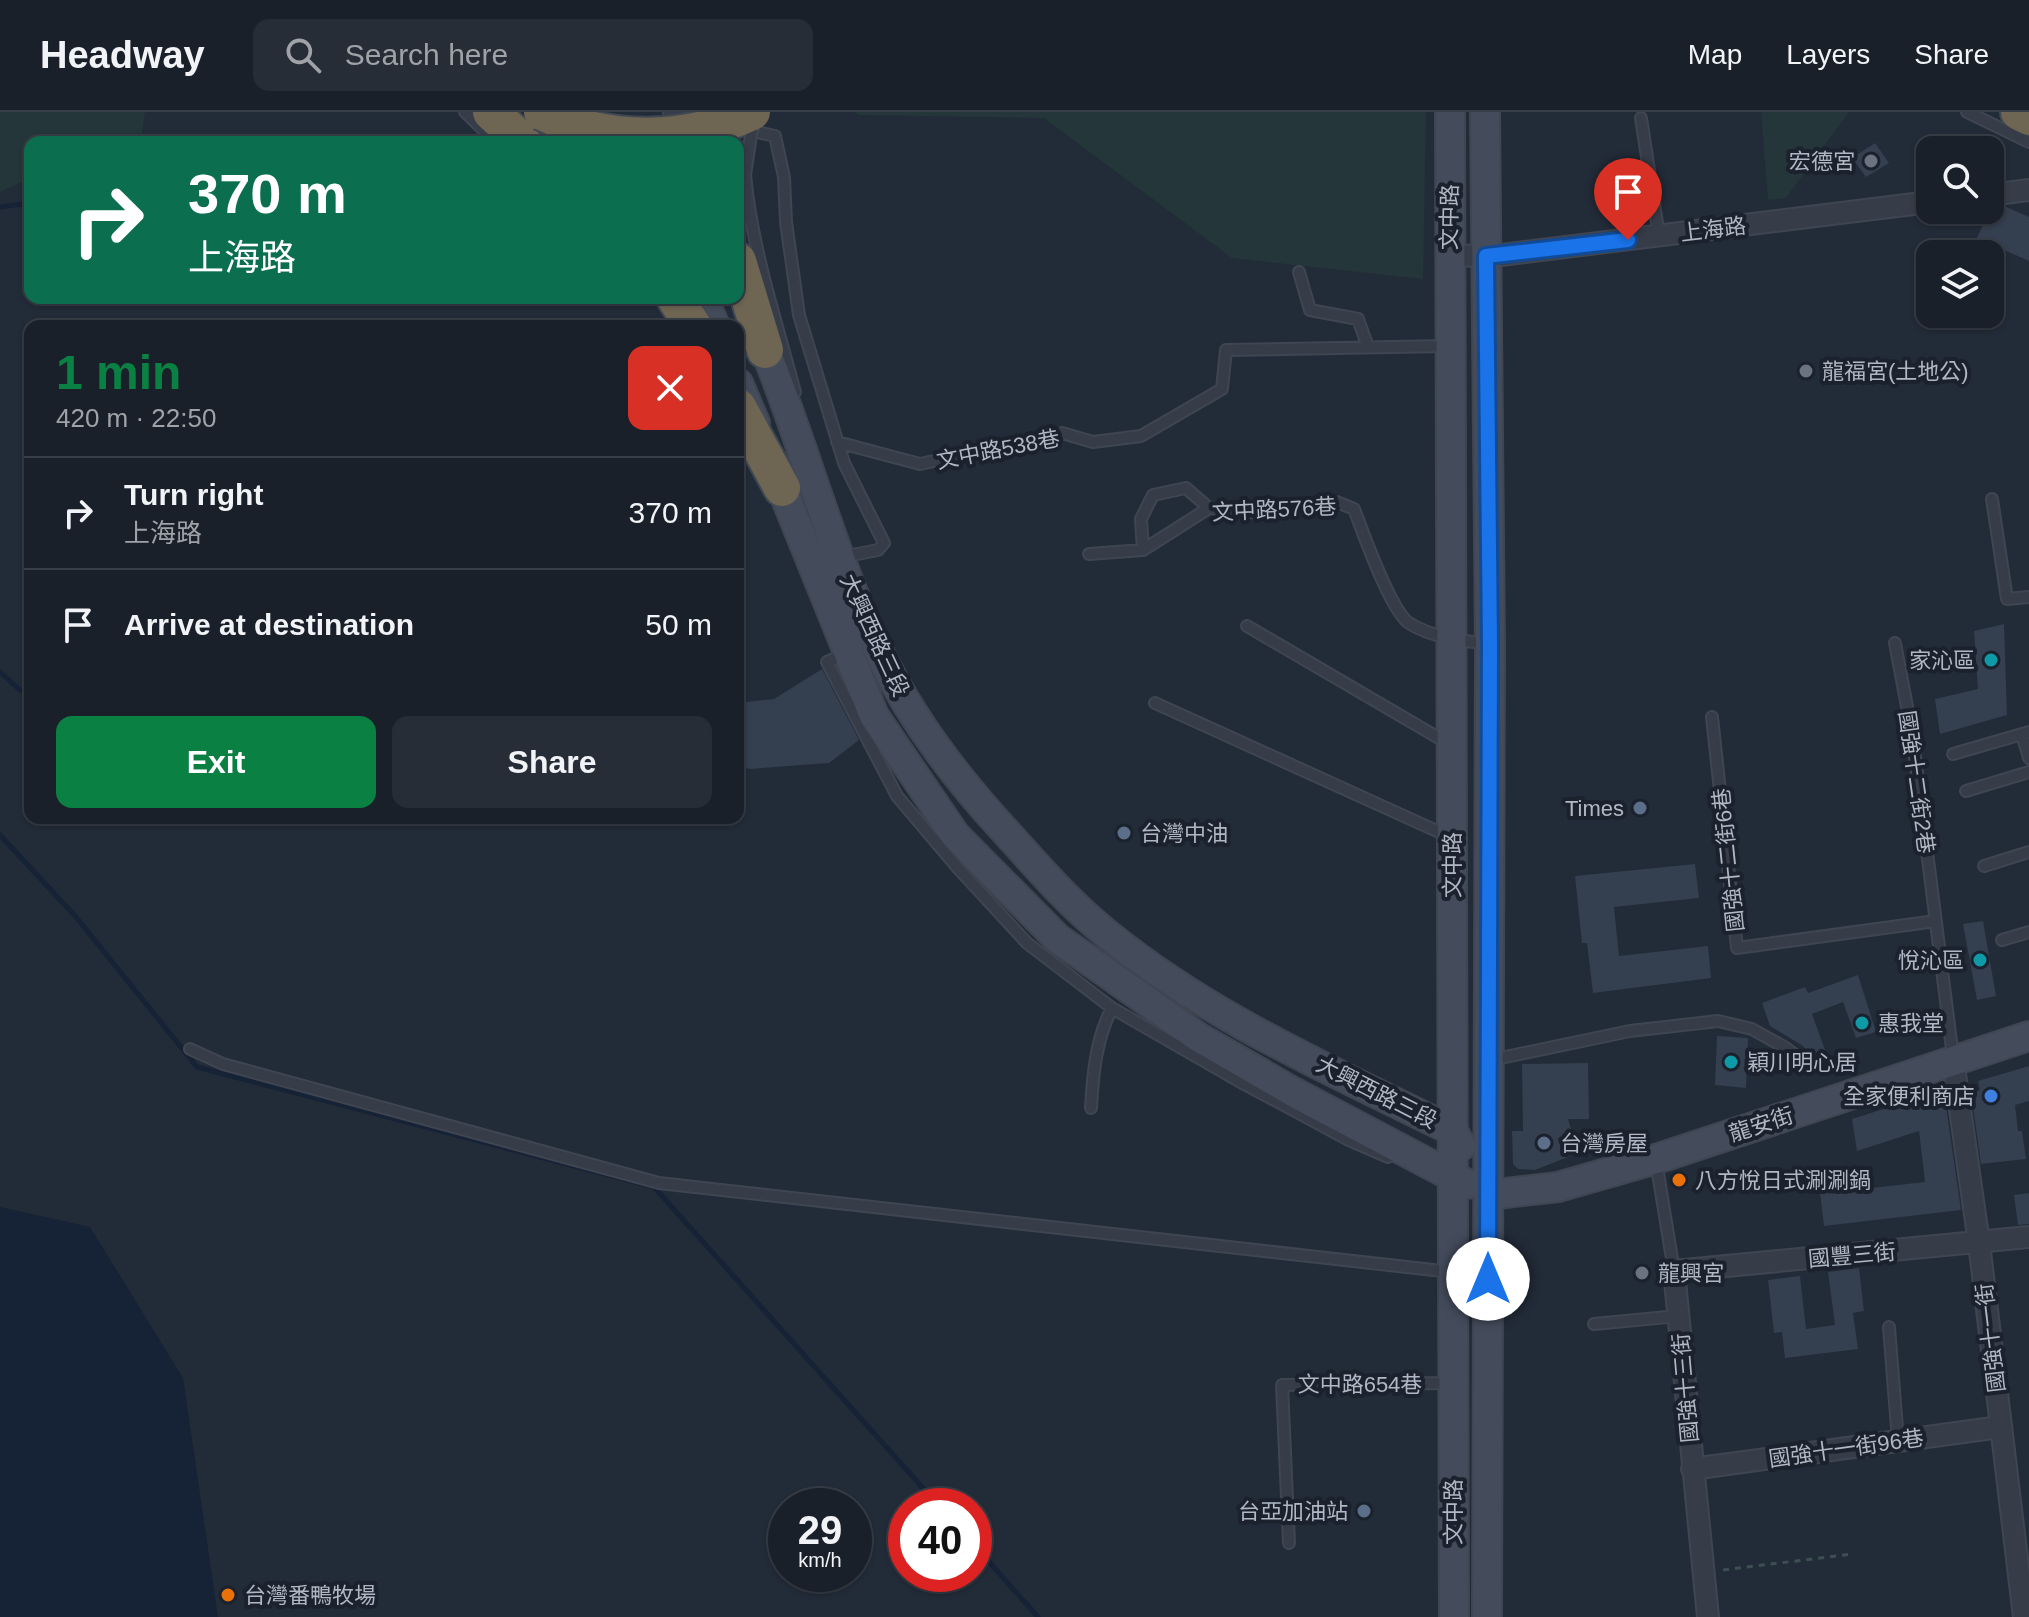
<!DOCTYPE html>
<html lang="en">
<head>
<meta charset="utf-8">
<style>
	:root { --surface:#1a202a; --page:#272d36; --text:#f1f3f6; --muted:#9fa3a8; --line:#383e47; --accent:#0b8043 }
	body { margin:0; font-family:Helvetica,"Noto Sans TC",sans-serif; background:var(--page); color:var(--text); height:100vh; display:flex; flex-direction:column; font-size:30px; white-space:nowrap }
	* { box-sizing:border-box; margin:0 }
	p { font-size:26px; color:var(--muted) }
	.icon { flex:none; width:44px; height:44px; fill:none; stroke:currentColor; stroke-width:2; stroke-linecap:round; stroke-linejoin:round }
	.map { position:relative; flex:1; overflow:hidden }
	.side { position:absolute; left:24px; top:208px; width:720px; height:504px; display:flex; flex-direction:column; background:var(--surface); border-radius:16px; box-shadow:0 2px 6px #0004,0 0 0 2px var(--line) }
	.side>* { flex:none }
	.guide { position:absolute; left:24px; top:24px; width:720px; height:168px; border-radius:16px; box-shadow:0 2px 6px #0004,0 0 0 2px var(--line); background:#0b6e4f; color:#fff; overflow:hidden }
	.controls { position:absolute; left:1916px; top:24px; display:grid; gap:16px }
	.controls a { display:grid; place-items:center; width:88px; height:88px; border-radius:16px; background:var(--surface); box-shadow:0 2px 6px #0004,0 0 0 2px var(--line); font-size:40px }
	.speed { position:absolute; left:768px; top:1376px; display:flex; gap:16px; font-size:40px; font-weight:700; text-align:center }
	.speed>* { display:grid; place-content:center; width:104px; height:104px; border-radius:50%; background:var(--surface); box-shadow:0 2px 6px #0004,0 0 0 2px var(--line); line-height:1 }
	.speed small { font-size:20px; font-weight:400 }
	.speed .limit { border:12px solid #d22; background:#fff; color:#111 }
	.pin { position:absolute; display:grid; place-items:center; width:68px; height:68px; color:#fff; margin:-82px -34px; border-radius:50% 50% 50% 0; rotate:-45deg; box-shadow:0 0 8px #0007 }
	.pin .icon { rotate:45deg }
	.me { position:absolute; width:88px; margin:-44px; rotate:0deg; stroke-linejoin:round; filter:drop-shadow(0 0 6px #0008) }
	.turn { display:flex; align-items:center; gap:28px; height:168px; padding:0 32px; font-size:36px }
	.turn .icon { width:104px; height:104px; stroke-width:2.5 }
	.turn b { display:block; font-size:56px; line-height:68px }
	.round { display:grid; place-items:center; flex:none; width:84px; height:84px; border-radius:16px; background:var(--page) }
	.overview { display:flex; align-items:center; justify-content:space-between; height:136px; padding:0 32px }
	h1 { font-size:48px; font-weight:800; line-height:60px; color:var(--accent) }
	.primary-button { display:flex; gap:16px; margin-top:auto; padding:16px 32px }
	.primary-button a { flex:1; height:92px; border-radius:16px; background:var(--accent); color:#fff; font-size:32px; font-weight:800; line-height:92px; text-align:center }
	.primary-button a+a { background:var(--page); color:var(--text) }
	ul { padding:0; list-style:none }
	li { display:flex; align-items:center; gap:24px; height:112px; padding:0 32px; border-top:2px solid var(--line) }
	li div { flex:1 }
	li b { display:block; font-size:30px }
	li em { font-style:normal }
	header { display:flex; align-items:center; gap:48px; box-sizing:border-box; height:112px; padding:0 40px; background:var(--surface); border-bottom:2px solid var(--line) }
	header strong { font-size:38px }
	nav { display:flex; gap:44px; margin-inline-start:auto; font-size:28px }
	.search { width:560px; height:72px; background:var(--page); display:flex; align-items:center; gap:20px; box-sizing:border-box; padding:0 28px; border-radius:16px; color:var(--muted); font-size:30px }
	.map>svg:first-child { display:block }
	.green { fill:#243639 }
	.water { fill:#162235 }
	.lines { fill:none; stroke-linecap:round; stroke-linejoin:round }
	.stream { stroke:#162235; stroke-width:5 }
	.building { fill:#343f4f }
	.lane-casing { stroke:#3f4652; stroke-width:14 }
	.street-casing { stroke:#3f4652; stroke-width:24 }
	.secondary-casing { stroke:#3f4652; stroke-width:32 }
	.highway-casing { stroke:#404854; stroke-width:40 }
	.path { stroke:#3d4f52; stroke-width:3; stroke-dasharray:6 6; stroke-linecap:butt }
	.lane { stroke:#363d49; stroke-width:10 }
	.street { stroke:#363d49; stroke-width:20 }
	.secondary { stroke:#444c5c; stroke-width:28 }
	.highway { stroke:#6f6553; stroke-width:36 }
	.lane-bridge-casing { stroke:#3f4652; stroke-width:14; stroke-linecap:butt }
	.highway-bridge-casing { stroke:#404854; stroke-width:40; stroke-linecap:butt }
	.lane-bridge { stroke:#363d49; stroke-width:10 }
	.highway-bridge { stroke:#6f6553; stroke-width:36 }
	.route-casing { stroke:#114b97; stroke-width:20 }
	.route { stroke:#1a73e8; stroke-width:14 }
	.worship-dot { fill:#6b7280; stroke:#1b222d; stroke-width:3 }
	.culture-dot { fill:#0f9aa8; stroke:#1b222d; stroke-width:3 }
	.service-dot { fill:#5c6f8a; stroke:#1b222d; stroke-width:3 }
	.shop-dot { fill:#3f7fe0; stroke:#1b222d; stroke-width:3 }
	.food-dot { fill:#e8710a; stroke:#1b222d; stroke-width:3 }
	.labels { text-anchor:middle; stroke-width:8; stroke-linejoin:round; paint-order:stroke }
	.poi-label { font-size:22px; fill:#b0b8c5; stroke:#1b222d; text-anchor:start }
	.street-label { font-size:22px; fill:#b0b8c5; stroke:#1b222d }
</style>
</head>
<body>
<header>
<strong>Headway</strong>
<div class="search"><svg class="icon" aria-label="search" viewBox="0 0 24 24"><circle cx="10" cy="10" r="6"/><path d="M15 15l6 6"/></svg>Search here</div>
<nav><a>Map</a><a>Layers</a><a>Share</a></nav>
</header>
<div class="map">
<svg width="2029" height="1505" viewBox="0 0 2029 1505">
	<rect width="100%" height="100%" fill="#222b38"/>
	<!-- green -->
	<path class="green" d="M 0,0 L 145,0 L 142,22 L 121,30 L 30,30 L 30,66 L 0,80 Z
		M 854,0 L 1426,0 L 1423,167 L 1232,146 L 1044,6 L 859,3 Z
		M 1761,0 L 1849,0 L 1786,86 L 1768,88 Z"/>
	<!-- water -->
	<path class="water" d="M 0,1095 L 90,1115 L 183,1266 L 218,1505 L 0,1505 Z"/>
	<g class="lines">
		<!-- stream -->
		<path class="stream" d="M 0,95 L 30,91
			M 0,560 L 20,578 L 30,579
			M 0,723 L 76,805 L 197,955 L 654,1075 L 939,1394
			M 974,1433 L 1038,1505"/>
	</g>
	<!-- building -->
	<path class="building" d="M 1875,31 L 1889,51 L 1866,65 L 1852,46 Z
		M 2004,94 L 2029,105 L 2029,149 L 1977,126 L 1990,96 Z
		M 2004,512 L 2007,603 L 1940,622 L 1935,587 L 1978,577 L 1974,519 Z
		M 822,557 L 859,628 L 829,651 L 750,657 L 738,654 L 738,591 L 774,587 Z
		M 1695,752 L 1699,786 L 1614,795 L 1619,844 L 1708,834 L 1711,866 L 1593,881 L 1587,831 L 1582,831 L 1575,764 Z
		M 1983,809 L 1996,884 L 1977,888 L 1963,812 Z
		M 1858,863 L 1876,920 L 1856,926 L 1843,890 L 1812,902 L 1825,938 L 1808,943 L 1803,934 L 1770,914 L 1762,891 L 1805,875 L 1808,881 Z
		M 1717,924 L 1748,926 L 1746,976 L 1715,973 Z
		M 1588,951 L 1589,1007 L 1568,1007 L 1578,1041 L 1535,1058 L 1518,1057 L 1513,1052 L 1512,1019 L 1523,1019 L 1522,952 Z
		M 2029,954 L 2029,989 L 2015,993 L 2018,1019 L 2022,1019 L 2026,1047 L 1981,1052 L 1971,981 L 1980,978 L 1978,969 Z
		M 1940,979 L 1944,980 L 1961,1098 L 1824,1114 L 1819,1072 L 1851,1068 L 1853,1078 L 1925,1070 L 1919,1019 L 1857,1039 L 1852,1007 Z
		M 2029,1081 L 2029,1112 L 2018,1113 L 2014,1083 Z
		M 1859,1156 L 1864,1199 L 1853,1201 L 1858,1237 L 1785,1246 L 1782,1220 L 1774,1221 L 1768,1168 L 1800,1164 L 1806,1217 L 1835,1213 L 1828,1160 Z"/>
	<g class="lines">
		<defs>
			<path id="lane" d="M 465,0 L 496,30
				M 669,0 L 692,5
				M 1967,0 L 2029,30
				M 1641,6 L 1659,124
				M 743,17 L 775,24 L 784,65 L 786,110 L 799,203 L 844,351 L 884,431 L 878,438 L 842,445
				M 745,63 C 752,137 776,208 795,280
				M 1299,160 L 1310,198 L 1358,207 L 1368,235
				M 837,330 L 920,352 L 1062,321 L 1093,330 L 1141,324 L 1222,277 L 1226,238 L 1447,234
				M 1992,387 L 2007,487 L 2029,485
				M 1143,438 L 1141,407 L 1153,383 L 1186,376 L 1209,396
				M 1089,442 L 1143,438 L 1209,396 L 1260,401 L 1337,390 L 1354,397 C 1363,420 1390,498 1409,511 C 1430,525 1463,529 1488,532
				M 1247,514 L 1449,632
				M 1895,531 L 1912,621 L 1953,945
				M 845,542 L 827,550 L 897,684 L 957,755 L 1027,831 L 1112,896 L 1237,968 L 1349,1028 L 1388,1045
				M 1155,591 L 1450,725
				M 1712,605 L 1737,836 L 1936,809
				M 2022,622 L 2029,646
				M 1953,642 L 2029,620
				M 1966,679 L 2029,660
				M 1984,754 L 2029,740
				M 2002,828 L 2029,820
				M 190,937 L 223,952 L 659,1071 L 1451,1160
				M 1491,948 L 1630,919 L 1718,909 L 1752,917 L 1786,936 L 1811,955
				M 1091,996 C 1093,961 1096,927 1112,896
				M 1656,1049 L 1674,1159
				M 1594,1212 L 1678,1204
				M 1889,1215 L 1898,1329
				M 1289,1431 L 1282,1273 L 1450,1271"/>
			<path id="street" d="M 1990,83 L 2029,78
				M 1449,144 L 1501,143 L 1930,90
				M 1953,948 L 1979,1131 L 2024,1505
				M 1692,1357 L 2000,1315
				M 1708,1505 L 1674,1159 L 2029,1125"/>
			<path id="secondary" d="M 1450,0 L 1454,1505
				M 1485,0 L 1490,533 L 1487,1505
				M 703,186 L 715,214
				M 758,220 C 803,326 830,439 880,542 C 911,607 957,667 1005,719 C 1038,755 1069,792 1107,822 C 1210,906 1335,960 1453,1019 L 1461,1034
				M 738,271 L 755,311
				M 774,357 L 874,604 L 955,723 L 1057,826 L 1198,925 L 1293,980 L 1467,1072
				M 1488,1083 L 1558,1075 L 1656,1047 L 2029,924"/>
			<path id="highway" d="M 491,0 L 523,30
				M 2019,0 L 2029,5
				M 738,149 L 765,238
				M 675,186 L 693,214
				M 738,295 L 782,376"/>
		</defs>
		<!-- lane casing -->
		<use href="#lane" class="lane-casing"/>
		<!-- street casing -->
		<use href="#street" class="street-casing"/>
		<!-- secondary casing -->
		<use href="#secondary" class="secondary-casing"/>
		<!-- highway casing -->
		<use href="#highway" class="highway-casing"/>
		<!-- path -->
		<path class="path" d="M 1723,1458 L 1852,1442"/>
		<!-- lane -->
		<use href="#lane" class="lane"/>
		<!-- street -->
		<use href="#street" class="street"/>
		<!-- secondary -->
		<use href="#secondary" class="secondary"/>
		<!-- highway -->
		<use href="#highway" class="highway"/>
		<defs>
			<path id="lane-bridge" d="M 745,63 L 753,10"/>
			<path id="highway-bridge" d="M 542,0 C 607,32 687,31 752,0"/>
		</defs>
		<!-- lane-bridge casing -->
		<use href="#lane-bridge" class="lane-bridge-casing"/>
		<!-- highway-bridge casing -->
		<use href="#highway-bridge" class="highway-bridge-casing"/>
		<!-- lane-bridge -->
		<use href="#lane-bridge" class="lane-bridge"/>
		<!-- highway-bridge -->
		<use href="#highway-bridge" class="highway-bridge"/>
	</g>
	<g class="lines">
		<defs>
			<path id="route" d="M 1488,1167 L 1490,533 L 1486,144 L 1628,128"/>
		</defs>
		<!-- route casing -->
		<use href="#route" class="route-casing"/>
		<!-- route -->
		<use href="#route" class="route"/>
	</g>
	<!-- markers -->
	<g class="worship-dot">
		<circle cx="1871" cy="49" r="8"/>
		<circle cx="1806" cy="259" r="8"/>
		<circle cx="1642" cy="1161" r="8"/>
	</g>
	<g class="culture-dot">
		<circle cx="1991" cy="548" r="8"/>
		<circle cx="1980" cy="848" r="8"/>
		<circle cx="1862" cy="911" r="8"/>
		<circle cx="1731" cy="950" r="8"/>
	</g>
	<g class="service-dot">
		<circle cx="1640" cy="696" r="8"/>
		<circle cx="1124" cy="721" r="8"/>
		<circle cx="1544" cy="1031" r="8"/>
		<circle cx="1364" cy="1399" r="8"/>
	</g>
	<circle class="shop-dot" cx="1991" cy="984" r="8"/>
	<g class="food-dot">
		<circle cx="1679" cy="1068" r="8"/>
		<circle cx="228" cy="1483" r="8"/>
	</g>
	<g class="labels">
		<!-- poi labels -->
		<g class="poi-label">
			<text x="1855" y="57" text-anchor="end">宏德宮</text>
			<text x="1822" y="267">龍福宮(土地公)</text>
			<text x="1975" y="556" text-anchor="end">家沁區</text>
			<text x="1624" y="704" text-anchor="end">Times</text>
			<text x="1140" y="729">台灣中油</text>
			<text x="1964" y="856" text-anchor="end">悅沁區</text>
			<text x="1878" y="919">惠我堂</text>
			<text x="1747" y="958">穎川明心居</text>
			<text x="1975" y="992" text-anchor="end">全家便利商店</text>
			<text x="1560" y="1039">台灣房屋</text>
			<text x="1695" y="1076">八方悅日式涮涮鍋</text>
			<text x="1658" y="1169">龍興宮</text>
			<text x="1348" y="1407" text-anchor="end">台亞加油站</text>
			<text x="244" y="1491">台灣番鴨牧場</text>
		</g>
		<!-- street labels -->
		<g class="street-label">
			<text transform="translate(1449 105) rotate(-89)" y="8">文中路</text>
			<text transform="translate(1713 117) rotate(-7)" y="8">上海路</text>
			<text transform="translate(998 337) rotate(-11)" y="8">文中路538巷</text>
			<text transform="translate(1274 397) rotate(-3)" y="8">文中路576巷</text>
			<text transform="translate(875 523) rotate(65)" y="8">大興西路三段</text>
			<text transform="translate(1917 670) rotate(82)" y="8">國強十二街2巷</text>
			<text transform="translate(1728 748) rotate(-96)" y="8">國強十二街6巷</text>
			<text transform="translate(1452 753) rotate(-90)" y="8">文中路</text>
			<text transform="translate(1377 980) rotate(27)" y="8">大興西路三段</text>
			<text transform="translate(1761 1012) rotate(-18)" y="8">龍安街</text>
			<text transform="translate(1852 1143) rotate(-5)" y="8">國豐三街</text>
			<text transform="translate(1990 1226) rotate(-97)" y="8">國強十一街</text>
			<text x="1360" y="1280">文中路654巷</text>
			<text transform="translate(1685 1276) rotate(-95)" y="8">國強十三街</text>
			<text transform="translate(1846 1336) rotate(-8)" y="8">國強十一街96巷</text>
			<text transform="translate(1453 1400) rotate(-90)" y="8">文中路</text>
		</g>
	</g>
</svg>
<div class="controls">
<a><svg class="icon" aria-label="search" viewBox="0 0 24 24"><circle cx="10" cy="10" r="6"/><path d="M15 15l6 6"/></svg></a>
<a><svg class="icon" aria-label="layers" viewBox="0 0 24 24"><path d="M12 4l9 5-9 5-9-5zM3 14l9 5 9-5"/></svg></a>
</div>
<div class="speed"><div>29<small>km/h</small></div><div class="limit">40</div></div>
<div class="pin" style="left:1628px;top:128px;background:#d93025"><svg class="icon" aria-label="arrive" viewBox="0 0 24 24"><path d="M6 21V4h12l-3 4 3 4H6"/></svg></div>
<svg class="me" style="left:1488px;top:1167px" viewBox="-20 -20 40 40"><circle r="19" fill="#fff"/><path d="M0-13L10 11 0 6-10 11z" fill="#1a73e8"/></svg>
<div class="guide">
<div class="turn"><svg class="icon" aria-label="right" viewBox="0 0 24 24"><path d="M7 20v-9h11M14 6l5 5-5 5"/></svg><div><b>370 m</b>上海路</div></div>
</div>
<section class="side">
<div class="overview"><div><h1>1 min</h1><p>420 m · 22:50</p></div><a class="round" style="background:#d93025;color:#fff"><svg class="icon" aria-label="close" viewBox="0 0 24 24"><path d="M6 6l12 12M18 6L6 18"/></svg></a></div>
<ul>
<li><svg class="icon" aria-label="right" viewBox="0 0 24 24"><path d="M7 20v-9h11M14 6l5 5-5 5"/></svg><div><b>Turn right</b><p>上海路</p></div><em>370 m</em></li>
<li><svg class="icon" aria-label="arrive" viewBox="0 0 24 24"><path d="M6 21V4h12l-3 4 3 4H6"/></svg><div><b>Arrive at destination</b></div><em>50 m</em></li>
</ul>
<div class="primary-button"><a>Exit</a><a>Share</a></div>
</section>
</div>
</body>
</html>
